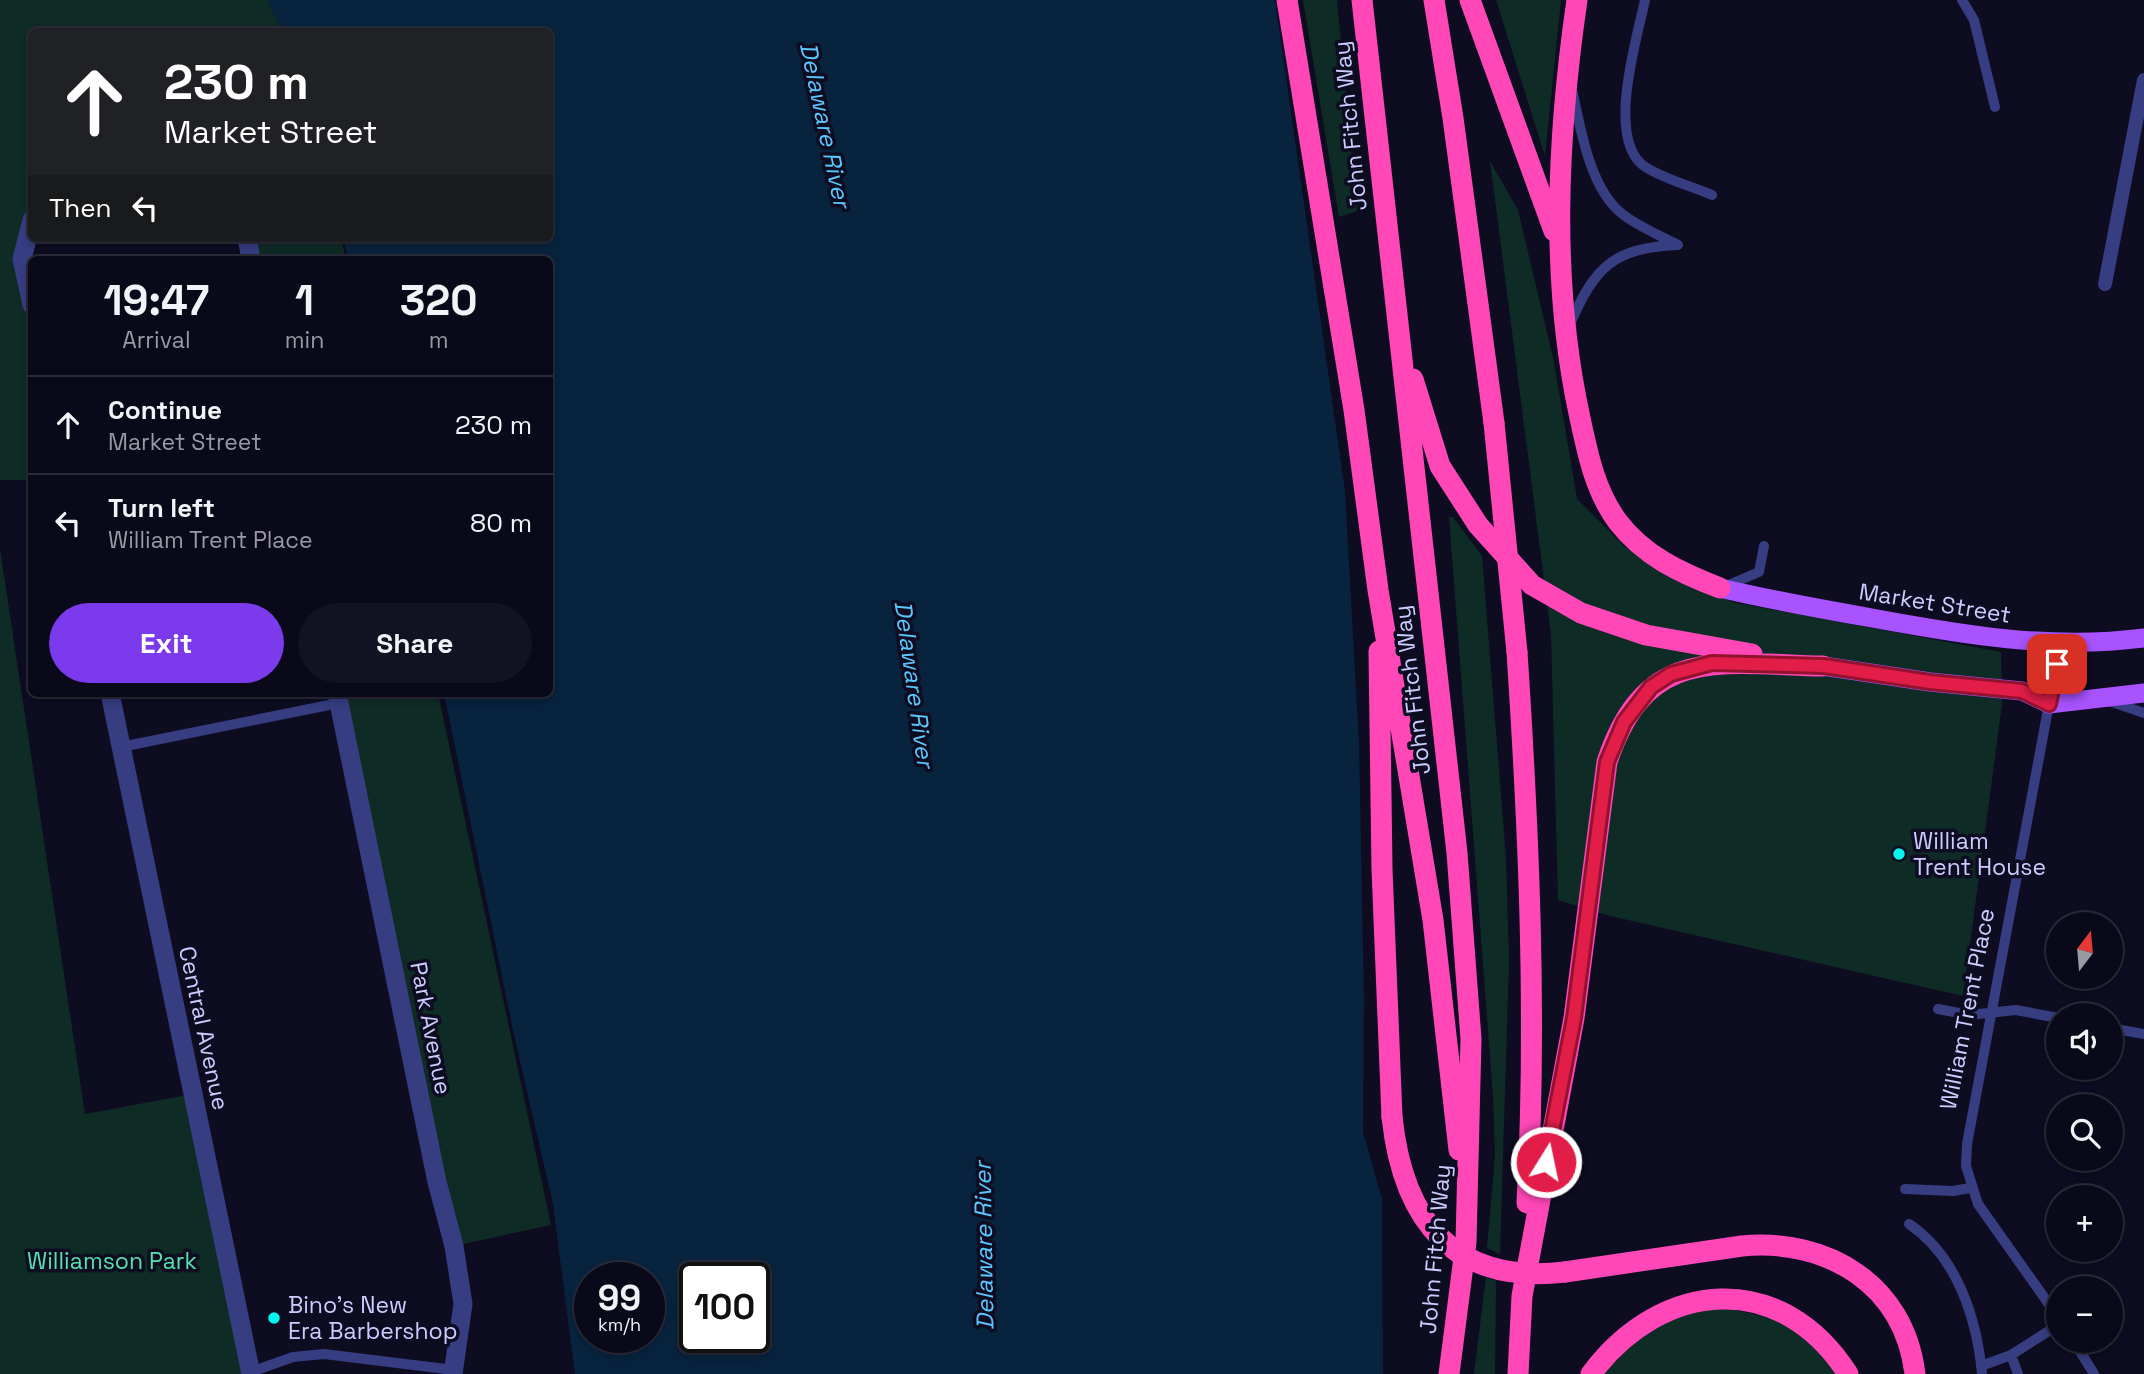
<!DOCTYPE html>
<html lang="en">
<head>
<meta charset="utf-8">
<style>
	:root { --surface:#0a0919; --page:#131222; --text:#f1f3f6; --muted:#999aa2; --line:#2a2a38; --accent:#7c3aed }
	body { margin:0; font-family:"Space Grotesk",sans-serif; background:var(--page); color:var(--text); height:100vh; display:flex; flex-direction:column; font-size:26px; white-space:nowrap }
	* { box-sizing:border-box; margin:0 }
	p { font-size:23px; color:var(--muted) }
	.icon { flex:none; width:38px; height:38px; fill:none; stroke:currentColor; stroke-width:2; stroke-linecap:round; stroke-linejoin:round }
	.map { position:relative; flex:1; overflow:hidden }
	.drawer { position:absolute; left:28px; top:256px; width:525px; height:441px; display:flex; flex-direction:column; background:var(--surface); border-radius:10px; box-shadow:0 4px 10px #0003,0 0 0 2px var(--line) }
	.drawer>* { flex:none }
	.banner { position:absolute; left:28px; top:28px; width:525px; height:214px; border-radius:10px; box-shadow:0 4px 10px #0003,0 0 0 2px var(--line); background:#202124; color:#fff; overflow:hidden }
	.needle { width:46px; rotate:16deg }
	.tools { position:absolute; left:2046px; top:912px; display:grid; gap:14px }
	.tools a { display:grid; place-items:center; width:77px; height:77px; border-radius:50%; background:var(--surface); box-shadow:0 4px 10px #0003,0 0 0 2px var(--line); font-size:35px }
	.speed { position:absolute; left:574px; top:1262px; display:flex; gap:14px; font-size:35px; font-weight:700; text-align:center }
	.speed>* { display:grid; place-content:center; width:91px; height:91px; border-radius:50%; background:var(--surface); box-shadow:0 4px 10px #0003,0 0 0 2px var(--line); line-height:1 }
	.speed small { font-size:18px; font-weight:400 }
	.speed .limit { border:4px solid #111; border-radius:10px; background:#fff; color:#111 }
	.pin { position:absolute; display:grid; place-items:center; width:60px; height:60px; color:#fff; margin:-30px; border-radius:14px; box-shadow:0 4px 10px #0006 }
	.me { position:absolute; width:77px; margin:-38px; rotate:10deg; stroke-linejoin:round; filter:drop-shadow(0 0 5px #0008) }
	.turn { display:flex; align-items:center; gap:24px; height:147px; padding:0 21px; font-size:32px }
	.turn .icon { width:91px; height:91px; stroke-width:2.5 }
	.turn b { display:block; font-size:49px; line-height:60px }
	.then { display:flex; align-items:center; height:66px; padding:0 21px; background:#0003; gap:14px; font-size:26px }
	.eta { display:flex; justify-content:space-evenly; align-items:center; height:119px; text-align:center }
	.eta b { font-size:42px; font-weight:700; line-height:49px }
	.cta { display:flex; gap:14px; margin-top:auto; padding:14px 21px }
	.cta a { flex:1; height:80px; border-radius:42px; background:var(--accent); color:#fff; font-size:28px; font-weight:700; line-height:80px; text-align:center }
	.cta a+a { background:var(--page); color:var(--text) }
	ul { padding:0; list-style:none }
	li { display:flex; align-items:center; gap:21px; height:98px; padding:0 21px; border-top:2px solid var(--line) }
	li div { flex:1 }
	li b { display:block; font-size:26px }
	li em { font-style:normal }
	.map>svg:first-child { display:block }
	.green { fill:#0f2b26 }
	.water { fill:#08233e; fill-rule:evenodd }
	.lines { fill:none; stroke-linecap:round; stroke-linejoin:round }
	.service { stroke:#363d81; stroke-width:10 }
	.pedestrian { stroke:#363d81; stroke-width:14 }
	.minor { stroke:#363d81; stroke-width:19 }
	.primary { stroke:#a853ff; stroke-width:19 }
	.motorway { stroke:#ff47b7; stroke-width:21 }
	.motorway-bridge { stroke:#ff47b7; stroke-width:21 }
	.route-casing { stroke:#92132f; stroke-width:18 }
	.route { stroke:#e11d48; stroke-width:12 }
	.poi-dot { fill:#00f7f0; stroke:#0d0c21; stroke-width:2.5 }
	.labels { text-anchor:middle; stroke-width:7; stroke-linejoin:round; paint-order:stroke }
	.street-label { font-size:23px; fill:#cccdff; stroke:#0d0c21 }
	.poi-label { font-size:23px; fill:#cccdff; stroke:#0d0c21; text-anchor:start }
	.park-label { font-size:23px; fill:#55e2ac; stroke:#0d0c21 }
	.water-label { font-size:24px; font-style:italic; fill:#5ac8ff; stroke:#0d0c21 }
</style>
</head>
<body>
<div class="map">
<svg width="2144" height="1374" viewBox="0 0 2144 1374">
	<rect width="100%" height="100%" fill="#0d0c21"/>
	<!-- green -->
	<path class="green" d="M 0,0 L 268,0 L 281,31 L 32,32 L 31,480 L 0,480 Z
		M 1303,0 L 1337,0 L 1357,211 L 1339,217 Z
		M 1496,0 L 1561,0 L 1545,156 Z
		M 1490,161 L 1518,210 L 1554,362 L 1577,499 L 1625,547 L 1732,602 L 2001,652 L 2002,705 L 1963,996 L 1606,915 L 1558,900 L 1551,634 Z
		M 247,238 L 341,238 L 346,259 L 251,259 Z
		M 1449,517 L 1453,517 L 1482,556 L 1506,858 L 1509,961 L 1500,1254 L 1487,1248 L 1495,1156 L 1493,1096 Z
		M 0,549 L 85,1114 L 193,1094 L 243,1374 L 0,1374 Z
		M 340,693 L 438,693 L 551,1225 L 454,1246 Z
		M 1486,1276 L 1496,1281 L 1495,1374 L 1474,1374 Z
		M 1723,1307 L 1779,1320 L 1811,1339 L 1838,1374 L 1603,1374 L 1645,1330 L 1682,1315 Z"/>
	<!-- water -->
	<path class="water" d="M 268,0 L 1275,0 L 1345,491 L 1359,744 L 1364,998 L 1363,1132 L 1382,1199 L 1383,1374 L 575,1374 L 553,1204 L 514,1035 L 444,693 L 550,693 L 550,259 L 348,259 L 343,238 L 550,238 L 550,32 L 281,31 ZM 590,1278 L 649,1278 L 649,1337 L 590,1337 ZM 695,1278 L 754,1278 L 754,1337 L 695,1337 Z"/>
	<g class="lines">
		<!-- service -->
		<path class="service" d="M 1645,0 C 1637,39 1604,143 1647,168 C 1667,180 1691,186 1712,195
			M 1962,0 L 1974,20 L 1995,107
			M 1573,94 C 1581,131 1590,187 1621,213 C 1637,226 1659,235 1678,245
			M 1570,324 C 1595,267 1613,248 1677,245
			M 1726,586 L 1759,572 L 1764,546
			M 2109,701 L 2144,713
			M 2049,704 L 1967,1144 L 1966,1166 L 1978,1204 L 2058,1317
			M 121,747 L 339,703
			M 1938,1009 L 1969,1015 L 2016,1010 L 2058,1018
			M 2110,1028 L 2144,1034
			M 1905,1189 L 1953,1191 L 1970,1188
			M 1909,1224 C 1957,1256 1977,1319 1982,1374
			M 2073,1340 L 2094,1374
			M 2011,1355 L 2018,1374
			M 1981,1366 L 2011,1355 L 2058,1325
			M 251,1372 L 293,1357 L 324,1354 L 454,1370"/>
		<!-- pedestrian -->
		<path class="pedestrian" d="M 2105,284 L 2144,80"/>
		<!-- minor -->
		<path class="minor" d="M 32,220 L 22,259 L 32,305
			M 247,238 L 251,259
			M 110,693 L 251,1374
			M 337,693 L 437,1182 L 454,1246 L 463,1304 L 453,1374
			M 2049,704 L 2061,644"/>
		<!-- primary -->
		<path class="primary" d="M 1720,588 C 1770,600 1821,609 1872,618 C 1964,635 2051,650 2144,638
			M 1823,666 L 1930,682 L 2022,691 L 2049,704 L 2144,693"/>
		<!-- motorway -->
		<path class="motorway" d="M 1287,0 L 1354,410 L 1378,590 L 1433,920 L 1459,1150
			M 1362,0 L 1457,853 L 1471,1039 L 1466,1242 L 1449,1374
			M 1434,0 L 1453,118 L 1494,423
			M 1470,0 L 1554,231
			M 1577,0 C 1557,138 1550,281 1580,418 C 1588,455 1595,491 1618,522 C 1644,556 1681,573 1720,588
			M 1413,379 L 1440,466 L 1478,525 L 1532,585 L 1581,613 L 1646,635 L 1752,654
			M 1379,651 L 1382,869 L 1392,1117
			M 1517,652 C 1529,835 1537,1019 1527,1203
			M 1565,1272 L 1742,1246 C 1827,1238 1904,1284 1915,1374
			M 1518,1374 L 1522,1296 L 1574,1018 L 1607,762 C 1646,643 1721,664 1823,666
			M 1591,1374 C 1662,1279 1781,1269 1848,1374"/>
		<!-- motorway-bridge -->
		<path class="motorway-bridge" d="M 1494,423 L 1517,652
			M 1392,1117 C 1403,1221 1454,1285 1565,1272"/>
	</g>
	<g class="lines">
		<defs>
			<path id="route" d="M 1546,1162 L 1574,1018 L 1607,762 L 1624,722 L 1651,687 L 1671,674 L 1712,663 L 1824,666 L 1930,682 L 2022,691 L 2049,704 L 2057,664"/>
		</defs>
		<!-- route casing -->
		<use href="#route" class="route-casing"/>
		<!-- route -->
		<use href="#route" class="route"/>
	</g>
	<!-- markers -->
	<g class="poi-dot">
		<circle cx="1899" cy="854" r="7"/>
		<circle cx="274" cy="1318" r="7"/>
	</g>
	<g class="labels">
		<!-- street labels -->
		<g class="street-label">
			<text transform="translate(1350 126) rotate(-96)" y="8">John Fitch Way</text>
			<text transform="translate(1935 603) rotate(9)" y="8">Market Street</text>
			<text transform="translate(1412 690) rotate(-97)" y="8">John Fitch Way</text>
			<text transform="translate(1967 1009) rotate(-79)" y="8">William Trent Place</text>
			<text transform="translate(204 1028) rotate(78)" y="8">Central Avenue</text>
			<text transform="translate(431 1028) rotate(79)" y="8">Park Avenue</text>
			<text transform="translate(1435 1249) rotate(-85)" y="8">John Fitch Way</text>
		</g>
		<!-- poi labels -->
		<g class="poi-label">
			<text x="1913" y="849">William<tspan x="1913" dy="26">Trent House</tspan></text>
			<text x="288" y="1313">Bino's New<tspan x="288" dy="26">Era Barbershop</tspan></text>
		</g>
		<!-- park labels -->
		<g class="park-label">
			<text x="112" y="1269">Williamson Park</text>
		</g>
		<!-- water labels -->
		<g class="water-label">
			<text transform="translate(825 125) rotate(78)" y="8">Delaware River</text>
			<text transform="translate(914 684) rotate(82)" y="8">Delaware River</text>
			<text transform="translate(984 1246) rotate(-91)" y="8">Delaware River</text>
		</g>
	</g>
</svg>
<div class="tools">
<a><svg class="needle" viewBox="-14 -14 28 28"><path d="M0-13l5 13h-10z" fill="#e53935"/><path d="M0 13l5-13h-10z" fill="#999aa2"/></svg></a>
<a><svg class="icon" aria-label="sound" viewBox="0 0 24 24"><path d="M4 9h4l5-4v14l-5-4H4zM17 9q2 3 0 6"/></svg></a>
<a><svg class="icon" aria-label="search" viewBox="0 0 24 24"><circle cx="10" cy="10" r="6"/><path d="M15 15l6 6"/></svg></a>
<a>+</a>
<a>−</a>
</div>
<div class="speed"><div>99<small>km/h</small></div><div class="limit">100</div></div>
<div class="pin" style="left:2057px;top:664px;background:#d93025"><svg class="icon" aria-label="arrive" viewBox="0 0 24 24"><path d="M6 21V4h12l-3 4 3 4H6"/></svg></div>
<svg class="me" style="left:1546px;top:1162px" viewBox="-20 -20 40 40"><circle r="17" fill="#e11d48" stroke="#fff" stroke-width="3"/><path d="M0-11L8 9 0 5-8 9z" fill="#fff"/></svg>
<div class="banner">
<div class="turn"><svg class="icon" aria-label="ahead" viewBox="0 0 24 24"><path d="M12 20V5M6 11l6-6 6 6"/></svg><div><b>230 m</b>Market Street</div></div>
<div class="then">Then<svg class="icon" aria-label="left" viewBox="0 0 24 24"><path d="M17 20v-9H6M10 6l-5 5 5 5"/></svg></div>
</div>
<section class="drawer">
<div class="eta">
<div><b>19:47</b><p>Arrival</p></div>
<div><b>1</b><p>min</p></div>
<div><b>320</b><p>m</p></div>
</div>
<ul>
<li><svg class="icon" aria-label="ahead" viewBox="0 0 24 24"><path d="M12 20V5M6 11l6-6 6 6"/></svg><div><b>Continue</b><p>Market Street</p></div><em>230 m</em></li>
<li><svg class="icon" aria-label="left" viewBox="0 0 24 24"><path d="M17 20v-9H6M10 6l-5 5 5 5"/></svg><div><b>Turn left</b><p>William Trent Place</p></div><em>80 m</em></li>
</ul>
<div class="cta"><a>Exit</a><a>Share</a></div>
</section>
</div>
</body>
</html>
